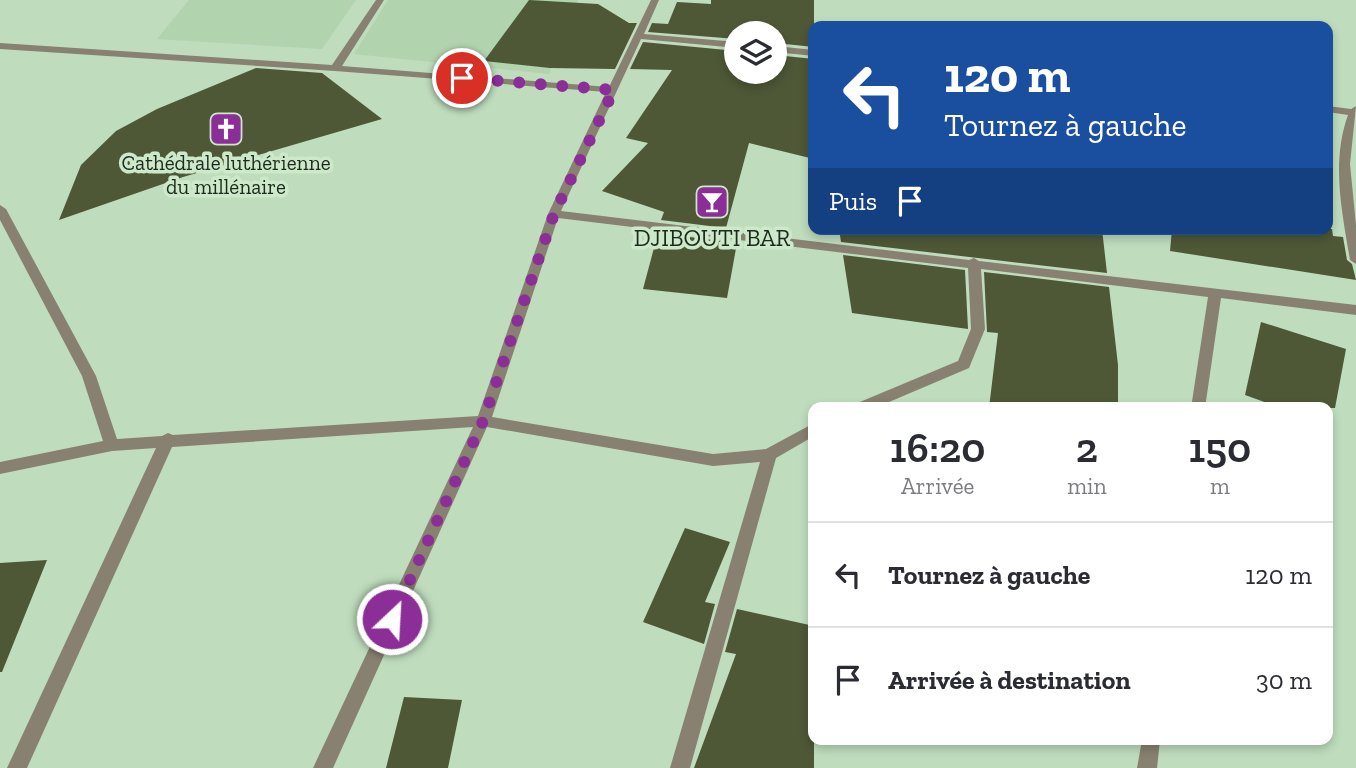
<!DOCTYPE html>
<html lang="fr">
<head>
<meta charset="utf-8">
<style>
	:root { --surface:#fff; --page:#f2f2f3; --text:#2b2b33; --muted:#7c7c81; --line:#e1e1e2 }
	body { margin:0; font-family:"Zilla Slab",serif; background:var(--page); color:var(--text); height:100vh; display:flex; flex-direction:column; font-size:26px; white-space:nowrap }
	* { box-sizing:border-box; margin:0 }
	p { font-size:23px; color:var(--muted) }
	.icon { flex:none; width:38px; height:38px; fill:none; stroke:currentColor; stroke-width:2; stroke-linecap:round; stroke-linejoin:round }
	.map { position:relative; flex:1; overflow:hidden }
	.details { position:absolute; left:808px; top:402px; width:525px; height:343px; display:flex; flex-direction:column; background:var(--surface); border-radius:14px; box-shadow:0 4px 10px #0003 }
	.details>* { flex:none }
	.hud { position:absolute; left:808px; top:21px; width:525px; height:214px; border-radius:14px; box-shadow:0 4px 10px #0003; background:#1a4fa0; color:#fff; overflow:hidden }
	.controls { position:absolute; left:724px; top:21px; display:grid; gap:14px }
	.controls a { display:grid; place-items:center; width:63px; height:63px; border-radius:50%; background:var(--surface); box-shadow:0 4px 10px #0003; font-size:35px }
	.pin { position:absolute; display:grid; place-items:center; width:60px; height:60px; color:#fff; margin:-30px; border:4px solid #fff; border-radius:50%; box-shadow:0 2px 7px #0007 }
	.me { position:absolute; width:77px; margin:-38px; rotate:25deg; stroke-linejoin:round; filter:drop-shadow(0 0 5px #0008) }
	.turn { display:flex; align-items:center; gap:24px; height:147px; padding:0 21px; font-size:32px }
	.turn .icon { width:91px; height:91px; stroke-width:2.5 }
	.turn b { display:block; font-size:49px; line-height:60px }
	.then { display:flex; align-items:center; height:66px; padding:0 21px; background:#0003; gap:14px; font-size:26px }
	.eta { display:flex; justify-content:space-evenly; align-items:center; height:119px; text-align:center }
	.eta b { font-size:42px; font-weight:600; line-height:49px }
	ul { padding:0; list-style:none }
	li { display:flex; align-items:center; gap:21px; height:105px; padding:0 21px; border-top:2px solid var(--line) }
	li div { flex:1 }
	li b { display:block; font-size:26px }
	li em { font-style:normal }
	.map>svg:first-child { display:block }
	.built { fill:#b1d3ae }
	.building { fill:#4e5837 }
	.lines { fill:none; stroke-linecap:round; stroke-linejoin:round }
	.street { fill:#888071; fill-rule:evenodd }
	.route { stroke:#8c2e98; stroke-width:12; stroke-dasharray:0 21.6 }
	.labels { text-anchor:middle; stroke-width:7; stroke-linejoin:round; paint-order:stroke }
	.far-poi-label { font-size:21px; fill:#1f2a1e; stroke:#cce9c9 }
	.poi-label { font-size:24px; fill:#1f2a1e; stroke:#cce9c9 }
</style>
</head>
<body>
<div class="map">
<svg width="1356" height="768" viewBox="0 0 1356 768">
	<rect width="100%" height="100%" fill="#bfdcbd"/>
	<!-- built -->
	<path class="built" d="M 189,0 L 356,0 L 322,49 L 157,39 Z
		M 388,0 L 578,0 L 549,74 L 354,54 Z"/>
	<!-- building -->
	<path class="building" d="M 529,0 L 598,4 L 629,23 L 637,23 L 615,69 L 550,68 L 484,61 Z
		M 711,0 L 814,0 L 814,47 L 775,43 L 775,33 L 737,33 L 737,39 L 648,32 L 652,23 L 668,24 L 677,2 L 711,4 Z
		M 643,42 L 737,51 L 737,72 L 775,72 L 775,55 L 814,59 L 814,159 L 749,143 L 726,228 L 661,220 L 664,212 L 602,191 L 648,143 L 626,138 L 672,70 L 630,69 Z
		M 256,68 L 322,73 L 382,119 L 183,177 L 59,220 L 81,165 L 116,131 L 157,109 Z
		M 839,229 L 1102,229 L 1107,273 L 841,242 Z
		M 1172,229 L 1332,229 L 1333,236 L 1343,237 L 1347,260 L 1352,264 L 1356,280 L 1170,251 Z
		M 658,233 L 737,243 L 727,298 L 643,289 Z
		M 843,255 L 965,270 L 968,329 L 852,313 Z
		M 984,272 L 1109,287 L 1118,365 L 1118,408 L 989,408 L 998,333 L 987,332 Z
		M 1261,322 L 1346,349 L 1335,408 L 1281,408 L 1245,395 Z
		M 685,528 L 730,542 L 705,602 L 715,604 L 704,644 L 643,622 Z
		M 47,560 L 2,672 L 0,672 L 0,563 Z
		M 737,609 L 814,626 L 814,768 L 694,768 L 736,654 L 725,652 Z
		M 404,697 L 462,700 L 448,768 L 386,768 Z"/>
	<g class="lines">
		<!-- street -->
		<path class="street" d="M 376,0 L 384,0 L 342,66 L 609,87 L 651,0 L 659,0 L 644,34 L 737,42 L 737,48 L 641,39 L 561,211 L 969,260 L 974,258 L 979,261 L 1356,305 L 1356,315 L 1221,298 L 1205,408 L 1191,408 L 1208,297 L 981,269 L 985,329 L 969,368 L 875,408 L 853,408 L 855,404 L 958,361 L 971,329 L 968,268 L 558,218 L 492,417 L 713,454 L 766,449 L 814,423 L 814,436 L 776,458 L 690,768 L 670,768 L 760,462 L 713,466 L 487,427 L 333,768 L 313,768 L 473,427 L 172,447 L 27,768 L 7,768 L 156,448 L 112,451 L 0,474 L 0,462 L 103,441 L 82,376 L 0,220 L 0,205 L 6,209 L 96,376 L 117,439 L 162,436 L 168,433 L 173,435 L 478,416 L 548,214 L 606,92 L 335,71 L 0,49 L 0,43 L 332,65 Z
			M 775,46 L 814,50 L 814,56 L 775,52 Z
			M 1328,106 L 1351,109 L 1356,106 L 1350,164 L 1356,225 L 1356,264 L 1350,260 C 1342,212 1331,162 1348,115 L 1328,112 Z
			M 1142,740 L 1160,740 L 1157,768 L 1137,768 Z"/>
	</g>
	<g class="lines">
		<!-- route -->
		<path class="route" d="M 392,619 L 483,421 L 554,214 L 614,90 L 462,78"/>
	</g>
	<!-- icons -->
	<defs>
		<symbol id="church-square" viewBox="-11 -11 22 22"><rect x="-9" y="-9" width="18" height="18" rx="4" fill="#8c2e98" stroke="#cce9c9"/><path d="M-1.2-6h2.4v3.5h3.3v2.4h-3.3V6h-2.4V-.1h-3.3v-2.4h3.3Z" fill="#fff"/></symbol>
		<symbol id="bar-square" viewBox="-11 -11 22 22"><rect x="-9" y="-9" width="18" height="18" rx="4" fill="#8c2e98" stroke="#cce9c9"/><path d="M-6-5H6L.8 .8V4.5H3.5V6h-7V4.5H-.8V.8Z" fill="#fff"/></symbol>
	</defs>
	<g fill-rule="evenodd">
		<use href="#church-square" x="207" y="110" width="38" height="38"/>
		<use href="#bar-square" x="693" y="183" width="38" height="38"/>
	</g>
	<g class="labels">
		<!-- far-poi labels -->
		<g class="far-poi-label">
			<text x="226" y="170">Cathédrale luthérienne<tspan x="226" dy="24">du millénaire</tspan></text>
		</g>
		<!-- poi labels -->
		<g class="poi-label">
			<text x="712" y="246">DJIBOUTI BAR</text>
		</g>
	</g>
</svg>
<div class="controls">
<a><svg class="icon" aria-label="layers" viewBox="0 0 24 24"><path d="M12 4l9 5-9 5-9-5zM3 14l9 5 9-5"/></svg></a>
</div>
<div class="pin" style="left:462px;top:78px;background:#d93025"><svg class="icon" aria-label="arrive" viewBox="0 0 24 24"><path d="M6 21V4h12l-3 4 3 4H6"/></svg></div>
<svg class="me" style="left:392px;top:619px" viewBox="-20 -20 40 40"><circle r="17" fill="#8c2e98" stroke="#fff" stroke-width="3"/><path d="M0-11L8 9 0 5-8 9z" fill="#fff"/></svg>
<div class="hud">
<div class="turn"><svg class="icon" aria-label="left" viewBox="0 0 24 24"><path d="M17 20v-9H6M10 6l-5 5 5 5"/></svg><div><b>120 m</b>Tournez à gauche</div></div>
<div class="then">Puis<svg class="icon" aria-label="arrive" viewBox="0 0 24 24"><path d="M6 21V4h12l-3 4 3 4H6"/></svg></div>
</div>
<section class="details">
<div class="eta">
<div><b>16:20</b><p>Arrivée</p></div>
<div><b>2</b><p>min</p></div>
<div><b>150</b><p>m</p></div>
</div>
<ul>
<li><svg class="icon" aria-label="left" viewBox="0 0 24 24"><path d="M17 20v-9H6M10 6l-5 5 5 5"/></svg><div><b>Tournez à gauche</b></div><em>120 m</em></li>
<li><svg class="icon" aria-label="arrive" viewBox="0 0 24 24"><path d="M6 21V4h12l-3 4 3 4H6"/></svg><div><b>Arrivée à destination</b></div><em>30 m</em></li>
</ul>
</section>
</div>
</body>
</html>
